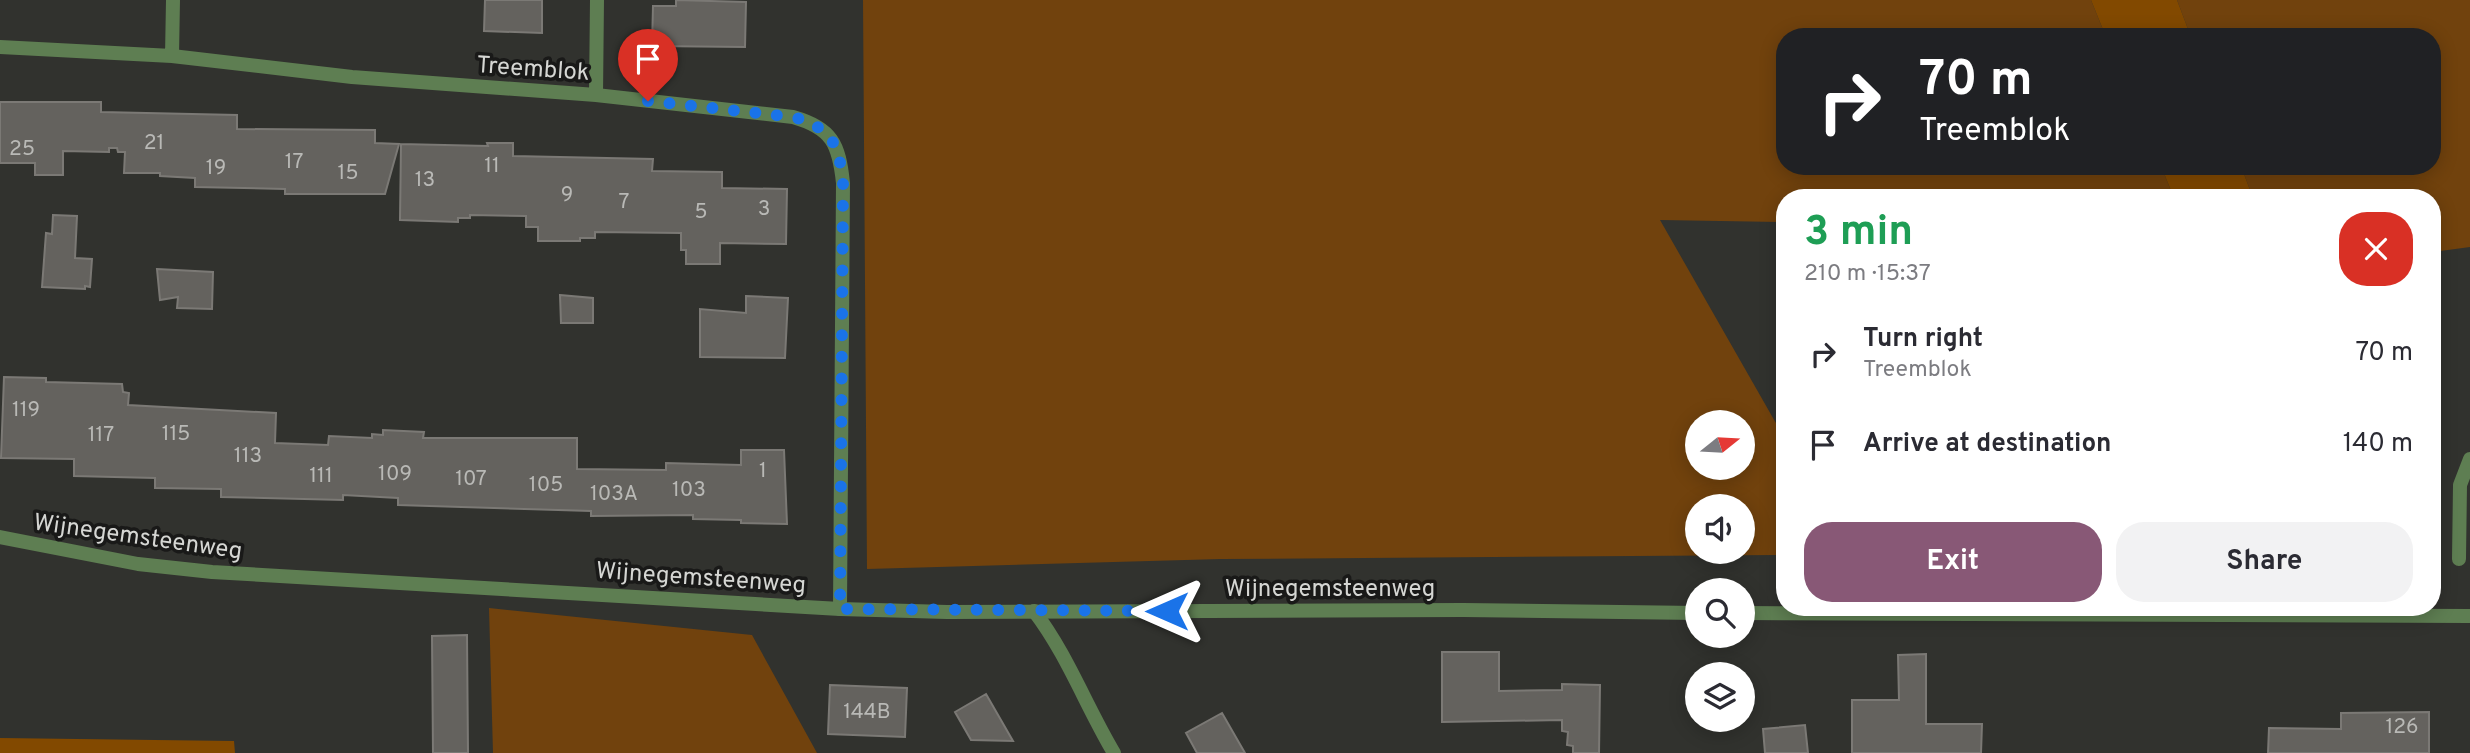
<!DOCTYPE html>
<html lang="en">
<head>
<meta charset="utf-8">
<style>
	:root { --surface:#fff; --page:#f2f2f3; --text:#2b2b33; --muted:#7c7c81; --accent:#885876 }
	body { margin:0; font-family:Overpass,sans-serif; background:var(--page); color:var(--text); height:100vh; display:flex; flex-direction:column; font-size:26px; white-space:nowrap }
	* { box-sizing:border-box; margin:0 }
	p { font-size:23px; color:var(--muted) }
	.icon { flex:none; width:38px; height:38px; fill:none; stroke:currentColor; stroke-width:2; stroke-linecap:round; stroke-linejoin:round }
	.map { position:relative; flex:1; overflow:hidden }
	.drawer { position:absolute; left:1776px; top:189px; width:665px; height:427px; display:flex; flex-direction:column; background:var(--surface); border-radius:28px; box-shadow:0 4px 18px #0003 }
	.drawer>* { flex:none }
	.banner { position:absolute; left:1776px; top:28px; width:665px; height:147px; border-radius:28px; box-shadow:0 4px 18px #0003; background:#202124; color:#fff; overflow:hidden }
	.needle { width:46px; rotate:72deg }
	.buttons { position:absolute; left:1685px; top:410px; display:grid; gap:14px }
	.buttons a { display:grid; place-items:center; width:70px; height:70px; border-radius:50%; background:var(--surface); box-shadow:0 4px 18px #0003; font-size:35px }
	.pin { position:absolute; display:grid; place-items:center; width:60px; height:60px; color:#fff; margin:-72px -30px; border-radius:50% 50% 50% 0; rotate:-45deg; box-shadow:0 0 7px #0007 }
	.pin .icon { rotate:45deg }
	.me { position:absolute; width:77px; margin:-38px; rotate:270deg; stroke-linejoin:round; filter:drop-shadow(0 0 5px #0008) }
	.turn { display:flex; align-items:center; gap:24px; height:147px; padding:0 28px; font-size:32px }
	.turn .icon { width:91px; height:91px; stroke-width:2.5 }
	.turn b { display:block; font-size:49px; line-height:60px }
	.round { display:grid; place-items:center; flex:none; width:74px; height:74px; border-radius:28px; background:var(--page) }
	.overview { display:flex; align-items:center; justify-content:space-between; height:119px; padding:0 28px }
	h1 { font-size:42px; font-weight:700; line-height:52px; color:#1e9e55 }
	.cta { display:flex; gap:14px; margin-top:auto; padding:14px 28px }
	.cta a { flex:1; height:80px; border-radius:28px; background:var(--accent); color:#fff; font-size:28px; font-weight:700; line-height:80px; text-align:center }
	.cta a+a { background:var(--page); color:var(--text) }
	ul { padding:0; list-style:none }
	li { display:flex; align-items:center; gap:21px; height:91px; padding:0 28px }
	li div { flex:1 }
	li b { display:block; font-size:26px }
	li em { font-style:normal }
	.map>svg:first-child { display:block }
	.green { fill:#71420d; fill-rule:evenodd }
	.forest { fill:#824900 }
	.building { fill:#64625e; stroke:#7b7975; stroke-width:2 }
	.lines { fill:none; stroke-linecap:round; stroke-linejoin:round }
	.service { stroke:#5e7e52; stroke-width:14 }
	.minor { stroke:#5e7e52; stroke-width:14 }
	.tertiary { stroke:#5e7e52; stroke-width:14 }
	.route { stroke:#1a73e8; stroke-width:12; stroke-dasharray:0 21.6 }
	.labels { text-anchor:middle; stroke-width:7; stroke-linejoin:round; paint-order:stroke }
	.number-label { font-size:21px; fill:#b9b9b6 }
	.street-label { font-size:24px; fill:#d5d6d3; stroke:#191918 }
</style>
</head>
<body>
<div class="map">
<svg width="2470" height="753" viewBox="0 0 2470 753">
	<rect width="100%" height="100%" fill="#31322e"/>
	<!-- green -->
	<path class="green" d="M 863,0 L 2091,0 L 2106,37 L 1785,37 L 1785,166 L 2161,166 L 2174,198 L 1785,198 L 1785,222 L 1660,220 L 1785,439 L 1785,555 L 1221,559 L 867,569 ZM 1698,422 L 1743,422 L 1743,467 L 1698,467 ZM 1698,506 L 1743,506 L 1743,551 L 1698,551 Z
		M 2177,0 L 2470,0 L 2470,247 L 2433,252 L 2432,198 L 2253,198 L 2241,166 L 2432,166 L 2432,37 L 2191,37 Z
		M 489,608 L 752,635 L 817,753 L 493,753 Z"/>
	<!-- forest -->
	<path class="forest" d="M 2091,0 L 2177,0 L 2191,37 L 2106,37 Z
		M 2161,166 L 2241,166 L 2253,198 L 2174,198 Z
		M 0,738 L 234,741 L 235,753 L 0,753 Z"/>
	<!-- building -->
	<path class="building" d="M 485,0 L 542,0 L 542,33 L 484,31 Z
		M 676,0 L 746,2 L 745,47 L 652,46 L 653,6 L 676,6 Z
		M 0,102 L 101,102 L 101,112 L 237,115 L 237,129 L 375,130 L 375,143 L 399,144 L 385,194 L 285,194 L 285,189 L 195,187 L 195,178 L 160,176 L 160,173 L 124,173 L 125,152 L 118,152 L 117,148 L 109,148 L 109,152 L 63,151 L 63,175 L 35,175 L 35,163 L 0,163 Z
		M 487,143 L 513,143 L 513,156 L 653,159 L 652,171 L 722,172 L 722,188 L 787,189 L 786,244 L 720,243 L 720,264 L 686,264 L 686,250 L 681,250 L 681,233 L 595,232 L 595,238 L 580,238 L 580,241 L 538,241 L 538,227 L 526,227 L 526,216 L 470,215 L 470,218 L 458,218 L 458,222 L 400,220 L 401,144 L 488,146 Z
		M 53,215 L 77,216 L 75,258 L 92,259 L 90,287 L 85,286 L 85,289 L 42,287 L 46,233 L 52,234 Z
		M 157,269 L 213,272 L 212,309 L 177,308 L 178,297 L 160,300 Z
		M 560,295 L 593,298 L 593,323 L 561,323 Z
		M 746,296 L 788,298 L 785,358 L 700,357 L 700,309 L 746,313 Z
		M 4,377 L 46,378 L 46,382 L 122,384 L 123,392 L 129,393 L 128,405 L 276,413 L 275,443 L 328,445 L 329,436 L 372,438 L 372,434 L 383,435 L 383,430 L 424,432 L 423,438 L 577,438 L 577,469 L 666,470 L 666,463 L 741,465 L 741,450 L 784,450 L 787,524 L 741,523 L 741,520 L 693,519 L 693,515 L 591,516 L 591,511 L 398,505 L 398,498 L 343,495 L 343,500 L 221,497 L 221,489 L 155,488 L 155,478 L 74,476 L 74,459 L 1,458 Z
		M 467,635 L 468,753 L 433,753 L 432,636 Z
		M 1442,652 L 1499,652 L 1499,691 L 1562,690 L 1562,684 L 1600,685 L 1599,753 L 1573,753 L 1573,746 L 1567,745 L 1568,732 L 1562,731 L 1562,720 L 1442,722 Z
		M 1926,654 L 1926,724 L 1982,724 L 1981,753 L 1852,753 L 1852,700 L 1899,700 L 1898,655 Z
		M 830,685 L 907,688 L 905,737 L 828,734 Z
		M 986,694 L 1013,741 L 971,740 L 955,712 Z
		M 2429,712 L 2429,753 L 2268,753 L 2269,728 L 2341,729 L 2341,713 Z
		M 1222,713 L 1245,753 L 1197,753 L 1186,733 Z
		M 1805,725 L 1808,753 L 1765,753 L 1763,729 Z"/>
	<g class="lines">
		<!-- service -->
		<path class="service" d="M 2459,559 L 2460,485 L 2470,459"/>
		<!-- minor -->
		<path class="minor" d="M 0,47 L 172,56 L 352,77 L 596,95 L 793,117 C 832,128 839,144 843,183 L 840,609
			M 172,56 L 173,0
			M 596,95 L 597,0
			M 1034,611 C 1067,654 1086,706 1114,753"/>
		<!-- tertiary -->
		<path class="tertiary" d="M 0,537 L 138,564 L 212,572 L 840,609 L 947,612 L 1463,610 L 1698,613
			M 1743,613 L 2470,616"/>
	</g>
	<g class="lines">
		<!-- route -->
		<path class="route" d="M 648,101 L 793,117 C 832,128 839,144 843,183 L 840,609 L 1167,611"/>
	</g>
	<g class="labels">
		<!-- number labels -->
		<g class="number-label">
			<text x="154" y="149">21</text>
			<text x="22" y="155">25</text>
			<text x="294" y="168">17</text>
			<text x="492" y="172">11</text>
			<text x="216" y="174">19</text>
			<text x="348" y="179">15</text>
			<text x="425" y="186">13</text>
			<text x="567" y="201">9</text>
			<text x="624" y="208">7</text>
			<text x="764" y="215">3</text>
			<text x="701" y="218">5</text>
			<text x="26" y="416">119</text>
			<text x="176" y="440">115</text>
			<text x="101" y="441">117</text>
			<text x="248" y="462">113</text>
			<text x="763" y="477">1</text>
			<text x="395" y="480">109</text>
			<text x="321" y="482">111</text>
			<text x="471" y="485">107</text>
			<text x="546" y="491">105</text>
			<text x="689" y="496">103</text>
			<text x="614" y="500">103A</text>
			<text x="867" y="718">144B</text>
			<text x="2402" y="733">126</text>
		</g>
		<!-- street labels -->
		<g class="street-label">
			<text transform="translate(533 68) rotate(4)" y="8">Treemblok</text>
			<text transform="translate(138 536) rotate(8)" y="8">Wijnegemsteenweg</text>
			<text transform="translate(701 577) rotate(4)" y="8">Wijnegemsteenweg</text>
			<text x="1330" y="596">Wijnegemsteenweg</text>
		</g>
	</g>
</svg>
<div class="buttons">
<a><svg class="needle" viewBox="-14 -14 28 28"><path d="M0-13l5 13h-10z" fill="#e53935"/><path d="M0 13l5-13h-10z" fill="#7c7c81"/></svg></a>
<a><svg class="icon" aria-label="sound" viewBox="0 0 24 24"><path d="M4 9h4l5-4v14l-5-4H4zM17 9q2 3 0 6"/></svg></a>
<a><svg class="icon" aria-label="search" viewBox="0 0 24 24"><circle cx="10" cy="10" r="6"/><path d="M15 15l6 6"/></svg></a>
<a><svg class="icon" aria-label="layers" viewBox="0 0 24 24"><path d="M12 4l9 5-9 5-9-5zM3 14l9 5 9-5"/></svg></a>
</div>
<div class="pin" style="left:648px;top:101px;background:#d93025"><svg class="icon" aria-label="arrive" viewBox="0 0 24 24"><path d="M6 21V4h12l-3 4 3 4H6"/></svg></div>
<svg class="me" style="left:1167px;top:611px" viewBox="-20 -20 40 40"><path d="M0-17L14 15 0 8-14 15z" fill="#1a73e8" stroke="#fff" stroke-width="4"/></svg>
<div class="banner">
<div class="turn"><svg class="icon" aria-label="right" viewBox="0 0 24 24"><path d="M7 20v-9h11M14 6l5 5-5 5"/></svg><div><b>70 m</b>Treemblok</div></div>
</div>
<section class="drawer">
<div class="overview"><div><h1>3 min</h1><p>210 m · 15:37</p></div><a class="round" style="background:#d93025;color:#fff"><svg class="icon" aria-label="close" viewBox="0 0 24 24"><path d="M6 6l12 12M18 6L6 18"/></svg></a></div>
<ul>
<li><svg class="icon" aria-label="right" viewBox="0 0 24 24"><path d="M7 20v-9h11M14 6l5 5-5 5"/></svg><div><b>Turn right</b><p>Treemblok</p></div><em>70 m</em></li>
<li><svg class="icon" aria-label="arrive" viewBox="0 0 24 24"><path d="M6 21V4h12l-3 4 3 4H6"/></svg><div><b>Arrive at destination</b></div><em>140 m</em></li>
</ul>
<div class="cta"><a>Exit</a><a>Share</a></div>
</section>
</div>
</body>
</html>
